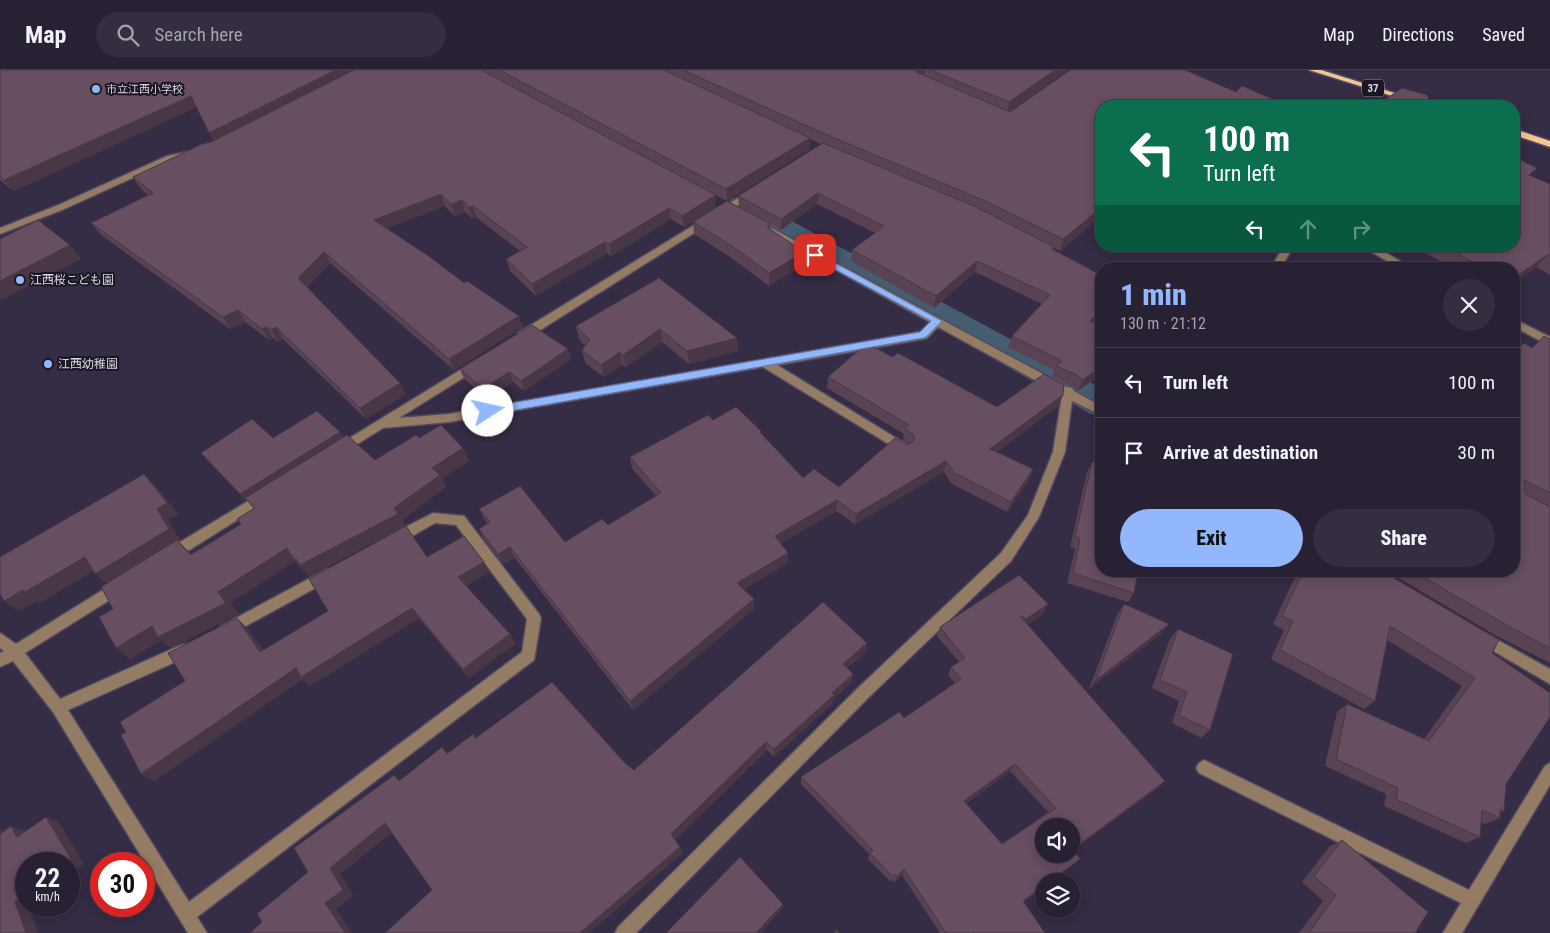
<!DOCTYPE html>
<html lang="en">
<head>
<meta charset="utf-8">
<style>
	:root { --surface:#282134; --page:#342e40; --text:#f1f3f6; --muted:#a5a3ac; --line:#443e4f; --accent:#93b7fd }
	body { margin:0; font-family:"Roboto Condensed","Noto Sans JP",sans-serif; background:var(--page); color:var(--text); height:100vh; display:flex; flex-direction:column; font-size:19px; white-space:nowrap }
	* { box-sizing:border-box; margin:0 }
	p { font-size:16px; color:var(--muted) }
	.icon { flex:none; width:28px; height:28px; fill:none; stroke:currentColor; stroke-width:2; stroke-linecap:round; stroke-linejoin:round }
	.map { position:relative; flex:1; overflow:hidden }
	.panel { position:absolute; left:1095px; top:192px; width:425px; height:315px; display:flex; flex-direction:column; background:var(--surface); border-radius:20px; box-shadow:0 2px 12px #0003,0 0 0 1px var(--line) }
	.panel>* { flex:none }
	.top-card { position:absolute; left:1095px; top:30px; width:425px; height:152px; border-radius:20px; box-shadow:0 2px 12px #0003,0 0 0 1px var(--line); background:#0b6e4f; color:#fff; overflow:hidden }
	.buttons { position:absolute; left:1035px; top:748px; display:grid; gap:10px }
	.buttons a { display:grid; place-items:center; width:45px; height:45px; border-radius:50%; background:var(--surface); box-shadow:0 2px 12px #0003,0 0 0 1px var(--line); font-size:25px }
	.speed { position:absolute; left:15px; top:782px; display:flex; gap:10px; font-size:25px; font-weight:700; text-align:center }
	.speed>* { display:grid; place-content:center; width:65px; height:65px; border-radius:50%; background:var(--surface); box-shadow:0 2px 12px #0003,0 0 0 1px var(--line); line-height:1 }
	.speed small { font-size:12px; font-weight:400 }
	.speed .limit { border:8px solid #d22; background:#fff; color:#111 }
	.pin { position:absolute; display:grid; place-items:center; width:42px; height:42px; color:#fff; margin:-21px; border-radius:10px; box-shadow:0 2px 8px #0006 }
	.me { position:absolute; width:55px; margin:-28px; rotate:80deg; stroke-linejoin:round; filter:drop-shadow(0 0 4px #0008) }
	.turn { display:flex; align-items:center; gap:18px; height:105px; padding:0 25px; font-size:22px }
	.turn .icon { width:65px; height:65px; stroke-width:2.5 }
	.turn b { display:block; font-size:35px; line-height:42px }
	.lanes { display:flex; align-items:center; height:48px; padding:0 25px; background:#0003; justify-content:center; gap:25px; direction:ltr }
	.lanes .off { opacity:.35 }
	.round { display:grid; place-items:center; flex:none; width:52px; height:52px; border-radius:26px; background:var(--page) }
	.head { display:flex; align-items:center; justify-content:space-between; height:85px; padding:0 25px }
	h1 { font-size:30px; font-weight:800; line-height:38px; color:var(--accent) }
	.button { display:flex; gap:10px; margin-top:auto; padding:10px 25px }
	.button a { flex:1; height:58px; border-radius:30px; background:var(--accent); color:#111; font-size:20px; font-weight:800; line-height:58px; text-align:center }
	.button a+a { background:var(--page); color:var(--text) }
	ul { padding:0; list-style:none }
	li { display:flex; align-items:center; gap:15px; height:70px; padding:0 25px; border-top:1px solid var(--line) }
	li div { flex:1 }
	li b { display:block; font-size:19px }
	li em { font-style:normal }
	header { display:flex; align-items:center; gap:30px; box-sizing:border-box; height:70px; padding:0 25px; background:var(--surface); border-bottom:1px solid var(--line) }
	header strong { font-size:24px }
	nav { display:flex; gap:28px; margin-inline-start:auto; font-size:18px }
	.search { width:350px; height:45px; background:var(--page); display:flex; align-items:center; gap:12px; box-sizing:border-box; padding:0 18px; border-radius:28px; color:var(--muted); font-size:19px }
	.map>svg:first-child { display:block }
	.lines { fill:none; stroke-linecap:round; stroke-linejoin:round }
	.canal { fill:#445d70; fill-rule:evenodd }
	.minor-casing { stroke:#534a62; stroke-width:3 }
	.major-casing { stroke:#534a62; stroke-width:3 }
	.minor { fill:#937c63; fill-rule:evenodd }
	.major { fill:#f6c691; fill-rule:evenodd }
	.wall { fill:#594353; fill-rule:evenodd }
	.shaded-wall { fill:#483744 }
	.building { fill:#674e61; stroke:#483744; fill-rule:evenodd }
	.route { fill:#93b7fd; stroke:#6077a4 }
	.poi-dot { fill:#93b7fd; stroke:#1b1722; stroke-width:2 }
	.labels { text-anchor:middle; stroke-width:4; stroke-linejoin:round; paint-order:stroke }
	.shield { fill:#1b1722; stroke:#a19cab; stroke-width:1 }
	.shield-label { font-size:11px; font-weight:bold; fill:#dad5e6 }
	.far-poi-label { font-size:11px; fill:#dad5e6; stroke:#1b1722; text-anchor:start }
	.poi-label { font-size:12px; fill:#dad5e6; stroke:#1b1722; text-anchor:start }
</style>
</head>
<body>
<header>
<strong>Map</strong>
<div class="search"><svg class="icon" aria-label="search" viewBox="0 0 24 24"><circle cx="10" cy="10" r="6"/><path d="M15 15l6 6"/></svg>Search here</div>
<nav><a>Map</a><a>Directions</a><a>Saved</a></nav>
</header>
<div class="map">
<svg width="1550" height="863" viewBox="0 0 1550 863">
	<rect width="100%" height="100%" fill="#352c45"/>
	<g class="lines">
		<!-- canal -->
		<path class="canal" d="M 741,126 L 751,129 L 1101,318 L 1101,347 L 1089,343 L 731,141 L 727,135 L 731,129 Z"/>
		<defs>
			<path id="minor" d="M 192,81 L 195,82 L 195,86 L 172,90 L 62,140 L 0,164 L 0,158 L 56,136 L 167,86 Z
				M 753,119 L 758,122 L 756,124 L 526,269 L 518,269 L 517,266 L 518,263 Z
				M 764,154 L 1067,317 L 1072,318 L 1074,321 L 1101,336 L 1101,345 L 1072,331 L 1065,382 L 1039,447 L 1011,491 L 870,626 L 636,863 L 615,863 L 618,857 L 860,616 L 1001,483 L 1028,445 L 1053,382 L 1062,325 L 938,257 L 927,268 L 923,269 L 777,295 L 909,376 L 911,379 L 909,382 L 905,384 L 763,297 L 449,352 L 383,358 L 343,383 L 335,383 L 333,380 L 335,377 L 475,291 L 479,292 L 481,295 L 479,298 L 399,348 L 449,344 L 920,262 L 930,252 L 761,159 L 759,157 Z
				M 1284,176 L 1294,176 L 1280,199 L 1270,199 Z
				M 1361,176 L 1374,176 L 1414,199 L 1401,199 Z
				M 1514,249 L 1550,267 L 1550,276 L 1514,257 Z
				M 265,421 L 269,422 L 271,426 L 269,430 L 175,489 L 170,491 L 165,489 L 163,485 L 165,481 Z
				M 433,443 L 464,446 L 539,544 L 541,548 L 534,590 L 197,847 L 207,863 L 188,863 L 53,642 L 13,591 L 0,597 L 0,583 L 4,581 L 0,578 L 0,563 L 16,574 L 114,513 L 119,511 L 124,513 L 126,517 L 124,521 L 25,583 L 60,629 L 181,575 L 186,574 L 191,575 L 193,580 L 191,585 L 68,640 L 189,832 L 522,582 L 527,549 L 456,455 L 435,453 L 400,473 L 395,474 L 390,473 L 389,469 L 390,465 Z
				M 327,499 L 332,501 L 334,505 L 332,509 L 231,564 L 226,566 L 221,564 L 219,560 L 221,556 Z
				M 1483,562 L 1550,599 L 1550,614 L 1478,572 L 1476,568 L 1478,564 Z
				M 1204,690 L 1469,820 L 1545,696 L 1550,693 L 1550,715 L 1462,863 L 1443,863 L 1461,833 L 1199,703 L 1196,698 L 1199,693 Z"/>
			<path id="major" d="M 1309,0 L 1321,0 L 1436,36 L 1424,36 Z
				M 1514,59 L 1550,71 L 1550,77 L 1514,65 Z"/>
		</defs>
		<!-- minor casing -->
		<use href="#minor" class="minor-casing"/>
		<!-- major casing -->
		<use href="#major" class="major-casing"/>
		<!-- minor -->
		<use href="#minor" class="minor"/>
		<!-- major -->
		<use href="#major" class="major"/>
	</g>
	<!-- wall -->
	<path class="wall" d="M 0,0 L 716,125 L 716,137 L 684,157 L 671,149 L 611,186 L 607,183 L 536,226 L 510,201 L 506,189 L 520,181 L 477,148 L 473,149 L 465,142 L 455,146 L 445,136 L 387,158 L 523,257 L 454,300 L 330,193 L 307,217 L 406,324 L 366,349 L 283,269 L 278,272 L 273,268 L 269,270 L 245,252 L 230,259 L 100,164 L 91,153 L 148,125 L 141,119 L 133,107 L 213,71 L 197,37 L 14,121 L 0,110 Z
		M 481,0 L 1068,0 L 1009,42 L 1236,22 L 1289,36 L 1101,36 L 1101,146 L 1060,181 L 1054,178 L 1053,180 L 1101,205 L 1101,247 L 1095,253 L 1101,304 L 1078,321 L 1072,316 L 1052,307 L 1054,300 L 1008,277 L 1012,266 L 1042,234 L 975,202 L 934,238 L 851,191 L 852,180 L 875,163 L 817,134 L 781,160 L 771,154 L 771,160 L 803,195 L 769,216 L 730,187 L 694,164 L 693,152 L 727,131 ZM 810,69 L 821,74 L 738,126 L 739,137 L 727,131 L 810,79 Z
		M 1532,106 L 1550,114 L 1550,205 L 1537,197 L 1514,199 L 1454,199 L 1413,176 L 1514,176 Z
		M 1225,176 L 1245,176 L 1237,183 Z
		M 659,208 L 737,268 L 738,281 L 689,294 L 662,272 L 626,297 L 622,295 L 604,307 L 585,293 L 582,280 L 585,276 L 579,269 L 576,256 Z
		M 1550,269 L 1550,593 L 1495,565 L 1387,501 L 1514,501 L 1521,276 L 1532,278 Z
		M 892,287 L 997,337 L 1063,325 L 1058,336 L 997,382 L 1033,399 L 1029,410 L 1007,442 L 952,414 L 944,402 L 855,454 L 836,441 L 781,473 L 788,483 L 788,493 L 744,519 L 754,539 L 633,640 L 515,488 L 503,494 L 484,469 L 479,459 L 488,454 L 484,449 L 479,439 L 565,472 L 608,455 L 656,426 L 632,398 L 630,387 L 713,350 L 761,361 L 761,364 L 803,408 L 839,417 L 906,375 L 909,374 L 903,370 L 904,364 L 827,318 L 828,307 Z
		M 571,289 L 524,321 L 513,312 L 487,329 L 464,309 L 460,299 Z
		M 344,367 L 375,390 L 419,368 L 463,378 L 469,391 L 442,408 L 446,417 L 402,450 L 405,456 L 309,506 L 305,501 L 304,502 L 295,491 L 230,533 L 238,544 L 171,578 L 161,570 L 130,589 L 116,578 L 113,539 L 107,514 L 93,501 L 40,533 L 37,531 L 19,541 L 4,531 L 155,415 L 178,444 L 168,450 L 180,470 L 178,471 L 191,484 L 241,454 L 254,439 L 246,429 L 245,430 L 201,383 L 273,368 Z
		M 1101,374 L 1101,501 L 1134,523 L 1128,532 L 1067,513 L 1075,479 L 1070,477 L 1087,402 L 1092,392 L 1096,393 Z
		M 427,487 L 484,492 L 489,502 L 466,516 L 510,564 L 515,574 L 469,608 L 419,548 L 310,616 L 303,609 L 154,711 L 126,662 L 247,558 L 263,580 Z
		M 1298,501 L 1382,501 L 1492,583 L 1506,714 L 1504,741 L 1500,743 L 1500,748 L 1485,754 L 1481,752 L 1480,767 L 1466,773 L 1384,736 L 1386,724 L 1325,696 L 1337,642 L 1347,634 L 1424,669 L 1462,616 L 1387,570 L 1375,631 L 1364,639 L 1271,589 L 1284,560 L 1273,554 Z
		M 1048,534 L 1043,544 L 1027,555 L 1158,718 L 1073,780 L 1080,789 L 1051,811 L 1044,811 L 1044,817 L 1023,832 L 1045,863 L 940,863 L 902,805 L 895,812 L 892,810 L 891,812 L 868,789 L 869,784 L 801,714 L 801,707 L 904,648 L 955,613 L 948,605 L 951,597 L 959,592 L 937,566 L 940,557 ZM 1010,701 L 1048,742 L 1002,774 L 966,734 Z
		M 1124,534 L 1169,554 L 1161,564 L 1089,619 L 1117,545 Z
		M 1178,559 L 1210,660 L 1201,668 L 1172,653 L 1179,631 L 1152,618 L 1170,569 Z
		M 867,573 L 865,583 L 847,598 L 853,604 L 851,613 L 833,630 L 832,634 L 774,687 L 767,680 L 675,770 L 680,777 L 683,783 L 432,820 L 392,762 L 340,804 L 353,825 L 336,839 L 262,852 L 308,802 L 400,710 L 442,677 L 447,683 L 476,668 L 625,693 L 634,700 Z
		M 1342,770 L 1415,863 L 1299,863 L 1323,831 L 1302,812 L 1329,777 Z"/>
	<!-- shaded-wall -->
	<path class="shaded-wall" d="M 336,0 L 363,0 L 215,74 L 209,63 Z
		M 917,0 L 925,0 L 924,9 L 916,2 Z
		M 1055,0 L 1068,0 L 1007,44 L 1009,32 Z
		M 191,26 L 197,37 L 14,121 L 4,110 Z
		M 1429,28 L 1424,36 L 1419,36 Z
		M 810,68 L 810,79 L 727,131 L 726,119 Z
		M 818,123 L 817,134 L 781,160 L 781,149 Z
		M 441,124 L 445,136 L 379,161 L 374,150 Z
		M 716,125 L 716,137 L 684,157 L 682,146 Z
		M 462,130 L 465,142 L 455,146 L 451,134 Z
		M 473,136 L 477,148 L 473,149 L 469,138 Z
		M 669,138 L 671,149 L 611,186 L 609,174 Z
		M 1101,138 L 1101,146 L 1060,181 L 1063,169 Z
		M 605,172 L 607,183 L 536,226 L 532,214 Z
		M 70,175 L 81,189 L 0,231 L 0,211 Z
		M 1241,176 L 1245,176 L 1237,183 Z
		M 324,182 L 330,193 L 305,220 L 298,208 Z
		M 804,182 L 803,195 L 769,216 L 769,203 Z
		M 1547,185 L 1537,197 L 1514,213 L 1514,208 Z
		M 977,191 L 975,202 L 934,238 L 936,226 Z
		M 238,240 L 245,252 L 230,259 L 223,247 Z
		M 1101,240 L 1101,247 L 1086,262 L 1090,251 Z
		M 519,246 L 523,257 L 454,300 L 449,289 Z
		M 266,257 L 273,268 L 269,270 L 262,259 Z
		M 276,257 L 283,269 L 278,272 L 271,260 Z
		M 660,259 L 662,272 L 626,297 L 623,285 Z
		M 737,268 L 738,281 L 689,294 L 687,281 Z
		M 568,279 L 571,289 L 524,321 L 521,311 Z
		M 620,282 L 622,295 L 604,307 L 601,295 Z
		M 1101,297 L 1101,304 L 1078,321 L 1083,310 Z
		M 509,302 L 513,312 L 487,329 L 483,319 Z
		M 400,313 L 406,324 L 366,349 L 360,338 Z
		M 1063,325 L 1058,336 L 986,390 L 990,379 Z
		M 340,362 L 344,368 L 245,430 L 240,424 Z
		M 463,378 L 469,391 L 442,408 L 446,417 L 402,450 L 405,456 L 309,506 L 305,501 L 304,502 L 295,491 L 230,533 L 238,544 L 171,578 L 161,570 L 130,589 L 116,578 L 152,556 L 218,522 L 287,478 L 394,438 L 432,398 Z
		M 946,391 L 944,402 L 855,454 L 856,444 Z
		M 1033,399 L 1029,410 L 1007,442 L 1011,432 Z
		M 144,404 L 155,415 L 178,444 L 168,450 L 180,470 L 178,471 L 203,496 L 108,515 L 95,504 L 157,439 Z
		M 837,430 L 836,441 L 775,477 L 775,466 Z
		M 510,477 L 515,488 L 503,494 L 498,484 Z
		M 788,483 L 788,493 L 738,523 L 737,513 Z
		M 85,487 L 98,498 L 40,533 L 37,531 L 19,541 L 4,531 Z
		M 484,492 L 489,502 L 464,517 L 458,507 Z
		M 754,529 L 754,539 L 633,640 L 630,631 Z
		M 1048,534 L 1043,544 L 1022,558 L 1026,549 Z
		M 412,538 L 419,548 L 310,616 L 303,609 L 154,711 L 141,704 L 296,598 Z
		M 237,548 L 247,558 L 270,591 L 260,582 Z
		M 1169,554 L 1161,564 L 1089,619 L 1096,610 Z
		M 510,564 L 515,574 L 469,608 L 463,599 Z
		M 867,573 L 865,583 L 841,603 L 843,594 Z
		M 853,604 L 851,613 L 833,630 L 832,634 L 774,687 L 774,679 Z
		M 766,672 L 767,680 L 674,771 L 671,764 Z
		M 1015,694 L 1010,701 L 960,738 L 964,731 Z
		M 1165,711 L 1158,718 L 1071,781 L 1071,780 Z
		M 46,747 L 59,752 L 84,794 L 69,806 L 69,794 L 66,794 Z
		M 385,753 L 394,760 L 340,804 L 353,825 L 336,839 L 352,863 L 345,863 L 325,833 L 330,798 Z
		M 0,756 L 7,773 L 0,771 Z
		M 11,756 L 25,761 L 31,772 L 17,767 Z
		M 680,777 L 683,783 L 589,863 L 581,863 L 581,862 Z
		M 904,799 L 902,805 L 895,812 L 897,807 Z
		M 1044,816 L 1044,817 L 1018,836 L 1023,831 Z
		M 26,823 L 26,836 L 29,836 L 38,863 L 26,863 L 15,832 Z
		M 783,834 L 782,839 L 761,863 L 756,863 Z"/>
	<!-- building -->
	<path class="building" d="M 0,0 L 336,0 L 209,63 L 191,26 L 4,110 L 0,106 Z
		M 354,0 L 481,0 L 716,125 L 682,146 L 669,138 L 609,174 L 605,172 L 532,214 L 506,189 L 527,177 L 473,136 L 469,138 L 462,130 L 451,134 L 441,124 L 374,150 L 430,187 L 464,213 L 467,211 L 519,246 L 449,289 L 324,182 L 298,208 L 400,313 L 360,338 L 276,257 L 271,260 L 266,257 L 262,259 L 238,240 L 223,247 L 91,153 L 153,123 L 133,107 L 202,74 L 211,72 Z
		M 499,0 L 664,0 L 810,68 L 726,119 Z
		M 683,0 L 917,0 L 916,2 L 1010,42 L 1070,0 L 1185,0 L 1236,22 L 1242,16 L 1289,36 L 1101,36 L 1101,138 L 1063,169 L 983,130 L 825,64 Z
		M 930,0 L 1055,0 L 1009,32 Z
		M 1402,18 L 1427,25 L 1429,28 L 1419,36 L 1376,36 Z
		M 823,73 L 976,137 L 1054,177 L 1052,179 L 1101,205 L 1101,240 L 1090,251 L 1101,256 L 1101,297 L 1083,310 L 1077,305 L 1056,296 L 1062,291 L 1012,266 L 1050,225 L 977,191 L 936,226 L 852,180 L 884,156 L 818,123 L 781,149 L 738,126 Z
		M 1514,87 L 1537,98 L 1529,105 L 1550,114 L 1550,187 L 1547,185 L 1514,208 L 1514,199 L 1485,199 L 1445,176 L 1514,176 Z
		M 727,131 L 771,154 L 767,157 L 804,182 L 769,203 L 729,174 L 693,152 Z
		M 38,150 L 70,175 L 0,211 L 0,169 Z
		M 659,208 L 737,268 L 687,281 L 660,259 L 623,285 L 620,282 L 601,295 L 582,280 L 590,270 L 576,256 Z
		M 532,255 L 568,279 L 521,311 L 509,302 L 483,319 L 460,299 Z
		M 1544,266 L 1550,269 L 1550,423 L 1524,410 L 1525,424 L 1550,437 L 1550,578 L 1508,556 L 1413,501 L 1514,501 L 1514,272 L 1521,276 L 1524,273 L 1532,278 Z
		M 867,273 L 892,287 L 898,283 L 997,337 L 1044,304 L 1064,315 L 1063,325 L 990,379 L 1033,399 L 1011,432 L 955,403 L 946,391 L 856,444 L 837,430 L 775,466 L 788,483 L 737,513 L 754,529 L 630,631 L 510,477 L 498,484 L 479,459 L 490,452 L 479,439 L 520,416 L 565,472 L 602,449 L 608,455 L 661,423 L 630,387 L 708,345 L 713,350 L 736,337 L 761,361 L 760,362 L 803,408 L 814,399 L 839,417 L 895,368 L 906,375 L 912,373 L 915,369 L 913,364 L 905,359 L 909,355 L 828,307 Z
		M 317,341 L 340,362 L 240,424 L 201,383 L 252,349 L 273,368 Z
		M 441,355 L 463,378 L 432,398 L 440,405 L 394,438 L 398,444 L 300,495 L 296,489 L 294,490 L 287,478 L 218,522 L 226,533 L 158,567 L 152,556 L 116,578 L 99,547 L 113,539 L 101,517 L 177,470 L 191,485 L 241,454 L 237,449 L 255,438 L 245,428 L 347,365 L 375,390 L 416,365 L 419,368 Z
		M 1101,380 L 1101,501 L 1138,501 L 1134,523 L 1073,503 L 1080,469 L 1075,467 L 1092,392 L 1097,393 Z
		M 144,404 L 167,433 L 157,439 L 169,459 L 95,504 L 85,487 L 25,522 L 23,520 L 4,531 L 0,524 L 0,487 Z
		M 406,456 L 427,487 L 464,466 L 484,492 L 458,507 L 510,564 L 463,599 L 412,538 L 301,607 L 296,598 L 141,704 L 121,665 L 126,662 L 120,652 L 185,611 L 168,583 L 237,548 L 260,582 L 328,541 L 309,509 Z
		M 1303,501 L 1382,501 L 1499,570 L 1492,583 L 1550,623 L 1550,647 L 1506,714 L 1504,741 L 1500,739 L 1500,748 L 1482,740 L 1480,767 L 1396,729 L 1398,718 L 1336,689 L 1347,634 L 1429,671 L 1475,608 L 1390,556 L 1375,631 L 1280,580 L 1293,551 L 1282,546 Z
		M 1019,505 L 1048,534 L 1026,549 L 1020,546 L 1165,711 L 1073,779 L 1080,789 L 1050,811 L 1044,811 L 1044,816 L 1023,831 L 1045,863 L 975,863 L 974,862 L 972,863 L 946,863 L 904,799 L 897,807 L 895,804 L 893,807 L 870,783 L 873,780 L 801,707 L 899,642 L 904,648 L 961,609 L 951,597 L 965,588 L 940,557 ZM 1015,694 L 1056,738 L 1002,774 L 964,731 ZM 1044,756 L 1071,756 L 1071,784 L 1044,784 Z
		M 823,532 L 867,573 L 843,594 L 853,604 L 832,623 L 834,625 L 774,679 L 766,672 L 671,764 L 680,777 L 581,862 L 581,863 L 385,863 L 432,820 L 385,753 L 330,798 L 343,820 L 325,833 L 345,863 L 250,863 L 262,852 L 257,844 L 308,802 L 294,778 L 394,705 L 399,711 L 442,677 L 447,684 L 473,664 L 476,668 L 552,612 L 625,693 L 634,700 Z
		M 1124,534 L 1169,554 L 1096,610 Z
		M 1178,559 L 1233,584 L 1210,660 L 1179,645 L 1187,622 L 1160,610 Z
		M 46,747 L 71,789 L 66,794 L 26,794 L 26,823 L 15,832 L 26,863 L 0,863 L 0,764 L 11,756 L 17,767 Z
		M 1342,770 L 1428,842 L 1415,863 L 1309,863 L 1336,825 L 1314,806 Z
		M 740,787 L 783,834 L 756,863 L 666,863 Z
		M 836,860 L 840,863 L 834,863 Z"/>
	<!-- route -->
	<path class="route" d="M 815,182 L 942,251 L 926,267 L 923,268 L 488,345 L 483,341 L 488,337 L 920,262 L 931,251 L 812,187 L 811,185 Z"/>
	<!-- markers -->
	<g class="poi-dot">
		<circle cx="96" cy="19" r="5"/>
		<circle cx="20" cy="210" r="5"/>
		<circle cx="48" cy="294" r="5"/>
	</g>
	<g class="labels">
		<!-- shield labels -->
		<rect class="shield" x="1362" y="9.5" width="22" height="17" rx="4"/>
		<g class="shield-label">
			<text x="1373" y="22">37</text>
		</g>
		<!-- far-poi labels -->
		<g class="far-poi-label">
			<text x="106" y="23">市立江西小学校</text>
		</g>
		<!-- poi labels -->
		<g class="poi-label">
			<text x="30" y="214">江西桜こども園</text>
			<text x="58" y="298">江西幼稚園</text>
		</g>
	</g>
</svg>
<div class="buttons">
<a><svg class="icon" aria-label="sound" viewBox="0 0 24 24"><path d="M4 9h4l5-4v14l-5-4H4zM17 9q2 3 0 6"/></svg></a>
<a><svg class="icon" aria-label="layers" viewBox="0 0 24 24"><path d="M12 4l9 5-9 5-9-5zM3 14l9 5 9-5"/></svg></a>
</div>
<div class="speed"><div>22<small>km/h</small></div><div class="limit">30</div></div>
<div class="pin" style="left:815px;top:185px;background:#d93025"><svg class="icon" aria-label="arrive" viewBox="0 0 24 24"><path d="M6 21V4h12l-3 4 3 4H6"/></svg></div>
<svg class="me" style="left:488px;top:341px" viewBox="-20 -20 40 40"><circle r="19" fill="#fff"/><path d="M0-13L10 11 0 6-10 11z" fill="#93b7fd"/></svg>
<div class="top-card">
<div class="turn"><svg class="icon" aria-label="left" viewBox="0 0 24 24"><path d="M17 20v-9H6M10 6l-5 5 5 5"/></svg><div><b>100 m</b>Turn left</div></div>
<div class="lanes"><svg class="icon" aria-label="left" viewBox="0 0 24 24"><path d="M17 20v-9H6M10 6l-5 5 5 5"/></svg><svg class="icon off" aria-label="ahead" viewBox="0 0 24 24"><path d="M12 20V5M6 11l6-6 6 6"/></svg><svg class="icon off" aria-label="right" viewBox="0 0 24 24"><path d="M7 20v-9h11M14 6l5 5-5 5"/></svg></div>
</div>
<section class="panel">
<div class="head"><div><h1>1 min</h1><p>130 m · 21:12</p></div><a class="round"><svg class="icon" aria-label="close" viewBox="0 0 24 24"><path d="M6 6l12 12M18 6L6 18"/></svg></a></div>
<ul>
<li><svg class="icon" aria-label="left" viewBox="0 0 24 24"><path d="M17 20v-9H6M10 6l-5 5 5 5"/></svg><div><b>Turn left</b></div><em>100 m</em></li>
<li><svg class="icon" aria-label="arrive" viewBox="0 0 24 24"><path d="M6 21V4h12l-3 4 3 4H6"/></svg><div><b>Arrive at destination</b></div><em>30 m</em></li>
</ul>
<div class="button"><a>Exit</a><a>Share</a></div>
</section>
</div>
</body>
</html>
